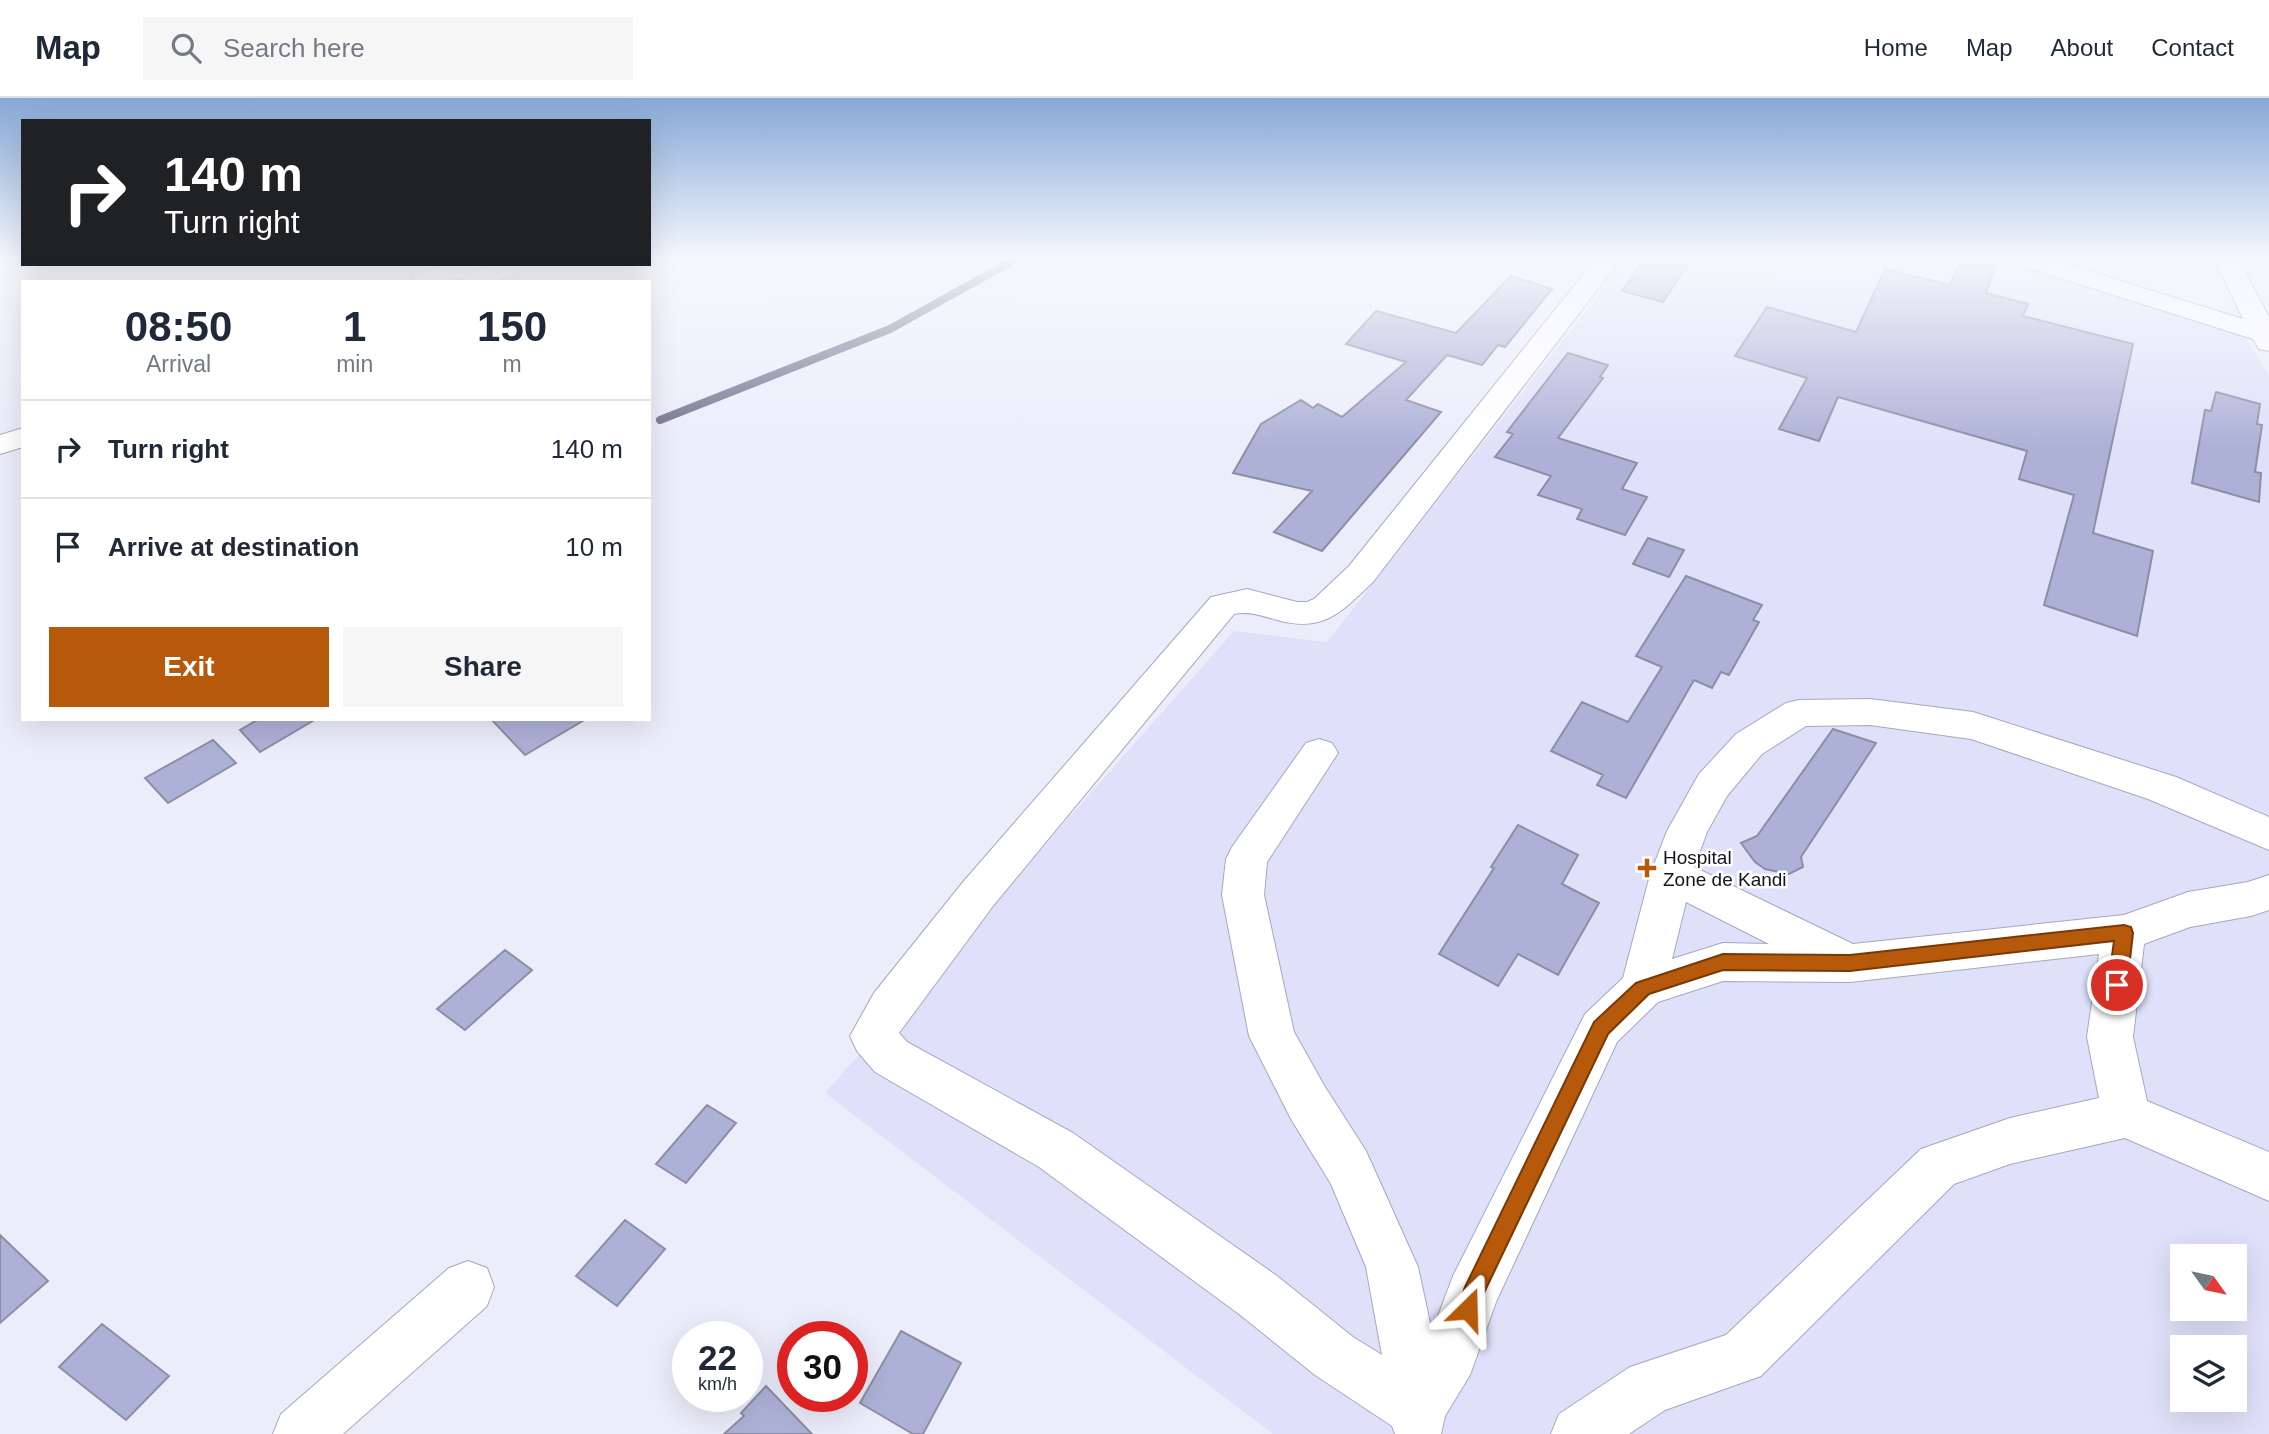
<!DOCTYPE html>
<html lang="en">
<head>
<meta charset="utf-8">
<style>
	:root { --surface:#fff; --page:#f6f6f7; --text:#1f2937; --muted:#747a83; --line:#e0e1e3; --accent:#b7590b }
	body { margin:0; font-family:Helvetica,sans-serif; background:var(--page); color:var(--text); height:100vh; display:flex; flex-direction:column; font-size:26px; white-space:nowrap }
	* { box-sizing:border-box; margin:0 }
	p { font-size:23px; color:var(--muted) }
	.icon { flex:none; width:38px; height:38px; fill:none; stroke:currentColor; stroke-width:2; stroke-linecap:round; stroke-linejoin:round }
	.map { position:relative; flex:1; overflow:hidden }
	.side { position:absolute; left:21px; top:182px; width:630px; height:441px; display:flex; flex-direction:column; background:var(--surface); border-radius:0px; box-shadow:0 7px 28px #0002 }
	.side>* { flex:none }
	.top-card { position:absolute; left:21px; top:21px; width:630px; height:147px; border-radius:0px; box-shadow:0 7px 28px #0002; background:#202124; color:#fff; overflow:hidden }
	.needle { width:46px; rotate:123deg }
	.fabs { position:absolute; left:2170px; top:1146px; display:grid; gap:14px }
	.fabs a { display:grid; place-items:center; width:77px; height:77px; border-radius:0px; background:var(--surface); box-shadow:0 7px 28px #0002; font-size:35px }
	.speed { position:absolute; left:672px; top:1223px; display:flex; gap:14px; font-size:35px; font-weight:700; text-align:center }
	.speed>* { display:grid; place-content:center; width:91px; height:91px; border-radius:50%; background:var(--surface); box-shadow:0 7px 28px #0002; line-height:1 }
	.speed small { font-size:18px; font-weight:400 }
	.speed .limit { border:10px solid #d22; background:#fff; color:#111 }
	.pin { position:absolute; display:grid; place-items:center; width:60px; height:60px; color:#fff; margin:-30px; border:4px solid #fff; border-radius:50%; box-shadow:0 2px 7px #0007 }
	.me { position:absolute; width:77px; margin:-38px; rotate:22deg; stroke-linejoin:round; filter:drop-shadow(0 0 5px #0008) }
	.turn { display:flex; align-items:center; gap:24px; height:147px; padding:0 28px; font-size:32px }
	.turn .icon { width:91px; height:91px; stroke-width:2.5 }
	.turn b { display:block; font-size:49px; line-height:60px }
	.eta { display:flex; justify-content:space-evenly; align-items:center; height:119px; text-align:center }
	.eta b { font-size:42px; font-weight:600; line-height:49px }
	.action { display:flex; gap:14px; margin-top:auto; padding:14px 28px }
	.action a { flex:1; height:80px; border-radius:0px; background:var(--accent); color:#fff; font-size:28px; font-weight:600; line-height:80px; text-align:center }
	.action a+a { background:var(--page); color:var(--text) }
	ul { padding:0; list-style:none }
	li { display:flex; align-items:center; gap:21px; height:98px; padding:0 28px; border-top:2px solid var(--line) }
	li div { flex:1 }
	li b { display:block; font-size:26px }
	li em { font-style:normal }
	header { display:flex; align-items:center; gap:42px; box-sizing:border-box; height:98px; padding:0 35px; background:var(--surface); border-bottom:2px solid var(--line) }
	header strong { font-size:33px }
	nav { display:flex; gap:38px; margin-inline-start:auto; font-size:24px }
	.search { width:490px; height:63px; background:var(--page); display:flex; align-items:center; gap:18px; box-sizing:border-box; padding:0 24px; border-radius:0px; color:var(--muted); font-size:26px }
	.map>svg:first-child { display:block }
	.built { fill:#dfe1fa; fill-rule:evenodd }
	.lines { fill:none; stroke-linecap:round; stroke-linejoin:round }
	.stream { stroke:#6d708c; stroke-width:8 }
	.building { fill:#adb1d7; stroke:#8c8ea3; stroke-width:2 }
	.minor-casing { stroke:#a6a8be; stroke-width:2 }
	.major-casing { stroke:#a6a8be; stroke-width:2 }
	.minor { fill:#fff; fill-rule:evenodd }
	.major { fill:#fff; fill-rule:evenodd }
	.route { fill:#b7590b; stroke:#773a07; stroke-width:2 }
	.poi-dot { fill:#b7590b; stroke:#fff; stroke-width:2.5 }
	.labels { text-anchor:middle; stroke-width:5; stroke-linejoin:round; paint-order:stroke }
	.poi-label { font-size:19px; fill:#13141c; stroke:#fff; text-anchor:start }
</style>
</head>
<body>
<header>
<strong>Map</strong>
<div class="search"><svg class="icon" aria-label="search" viewBox="0 0 24 24"><circle cx="10" cy="10" r="6"/><path d="M15 15l6 6"/></svg>Search here</div>
<nav><a>Home</a><a>Map</a><a>About</a><a>Contact</a></nav>
</header>
<div class="map">
<svg width="2269" height="1336" viewBox="0 0 2269 1336">
	<rect width="100%" height="100%" fill="#ecedfb"/>
	<!-- built -->
	<path class="built" d="M 1626,162 L 2000,162 L 2243,236 L 2269,277 L 2269,1336 L 1273,1336 L 825,995 L 1234,533 L 1327,544 ZM 2182,1158 L 2235,1158 L 2235,1211 L 2182,1211 ZM 2182,1250 L 2235,1250 L 2235,1302 L 2182,1302 Z"/>
	<g class="lines">
		<!-- stream -->
		<path class="stream" d="M 660,322 L 890,231 L 1014,162"/>
	</g>
	<!-- building -->
	<path class="building" d="M 1644,162 L 1691,162 L 1663,204 L 1622,193 Z
		M 1961,162 L 1997,162 L 1986,195 L 2028,206 L 2023,218 L 2133,246 L 2093,435 L 2153,453 L 2137,538 L 2044,507 L 2074,397 L 2019,381 L 2027,353 L 1838,299 L 1819,343 L 1779,331 L 1807,280 L 1735,258 L 1767,209 L 1856,234 L 1885,171 L 1950,187 Z
		M 1511,178 L 1552,191 L 1505,249 L 1498,247 L 1482,267 L 1447,257 L 1406,302 L 1441,314 L 1322,453 L 1274,434 L 1312,393 L 1233,375 L 1261,326 L 1301,302 L 1313,310 L 1318,306 L 1342,319 L 1406,264 L 1346,246 L 1376,213 L 1456,235 Z
		M 1568,255 L 1608,267 L 1600,279 L 1603,280 L 1558,340 L 1637,365 L 1622,391 L 1647,399 L 1625,437 L 1577,421 L 1582,411 L 1538,397 L 1551,378 L 1495,359 L 1513,336 L 1507,334 Z
		M 2216,294 L 2260,306 L 2257,326 L 2262,327 L 2255,374 L 2261,375 L 2259,404 L 2192,385 L 2205,312 L 2211,313 Z
		M 1648,440 L 1684,452 L 1669,479 L 1633,466 Z
		M 1686,478 L 1762,507 L 1753,522 L 1759,524 L 1729,577 L 1721,574 L 1712,590 L 1694,582 L 1626,700 L 1597,687 L 1603,677 L 1551,653 L 1582,604 L 1628,624 L 1662,569 L 1636,558 Z
		M 259,621 L 316,621 L 260,654 L 240,632 Z
		M 491,621 L 586,621 L 525,657 Z
		M 1833,631 L 1876,645 L 1801,759 L 1803,769 L 1789,776 L 1765,771 L 1755,764 L 1741,745 L 1757,738 Z
		M 213,642 L 236,665 L 168,705 L 145,680 Z
		M 1518,727 L 1578,757 L 1562,786 L 1599,805 L 1558,877 L 1518,856 L 1498,888 L 1439,856 L 1494,770 L 1491,769 Z
		M 505,852 L 532,872 L 465,932 L 437,911 Z
		M 707,1007 L 736,1025 L 686,1085 L 656,1066 Z
		M 625,1122 L 665,1151 L 617,1208 L 576,1178 Z
		M 0,1137 L 48,1183 L 0,1225 Z
		M 102,1226 L 169,1278 L 126,1322 L 59,1269 Z
		M 901,1233 L 961,1265 L 923,1336 L 913,1336 L 860,1305 Z
		M 766,1288 L 812,1336 L 724,1336 L 744,1318 L 741,1315 Z"/>
	<g class="lines">
		<defs>
			<path id="minor" d="M 1595,162 L 1620,162 L 1373,484 C 1341,514 1324,535 1277,522 C 1262,518 1250,513 1234,516 L 993,808 L 899,935 L 907,944 L 1073,1035 L 1277,1178 L 1353,1239 L 1382,1257 L 1366,1169 L 1331,1086 L 1291,1021 L 1249,938 L 1222,797 L 1226,761 L 1232,749 L 1306,645 L 1319,641 L 1332,645 L 1338,655 L 1267,764 L 1264,797 L 1294,934 L 1325,989 L 1366,1053 L 1418,1169 L 1432,1234 L 1453,1178 L 1585,916 L 1623,880 L 1650,777 L 1667,733 L 1699,676 L 1736,636 L 1786,605 L 1799,602 L 1870,601 L 1973,614 L 2176,679 L 2269,719 L 2269,752 L 2148,701 L 1971,641 L 1870,627 L 1806,628 L 1762,656 L 1727,698 L 1707,734 L 1694,769 L 1853,846 L 2124,817 L 2188,794 L 2248,784 L 2269,777 L 2269,812 L 2251,818 L 2190,829 L 2144,846 L 2133,939 L 2147,1003 L 2269,1054 L 2269,1103 L 2125,1040 L 2010,1066 L 1954,1086 L 1761,1278 L 1665,1312 L 1629,1336 L 1551,1336 L 1559,1316 L 1630,1269 L 1726,1237 L 1921,1051 L 2010,1020 L 2099,1000 L 2087,939 L 2099,856 L 1850,884 L 1723,883 L 1658,904 L 1617,944 L 1496,1204 L 1470,1277 L 1445,1318 L 1441,1336 L 1395,1336 L 1392,1328 L 1315,1277 L 1239,1216 L 1039,1069 L 875,974 L 857,953 L 850,938 L 874,895 L 963,784 L 1211,499 L 1247,491 L 1297,504 L 1307,504 L 1314,501 L 1349,468 ZM 1686,804 L 1769,846 L 1723,845 L 1672,861 Z
				M 2016,162 L 2053,162 L 2243,221 L 2215,162 L 2239,162 L 2269,219 L 2269,253 L 2259,251 L 2253,241 L 2019,167 Z
				M 468,1163 L 487,1170 L 494,1189 L 487,1208 L 343,1336 L 273,1336 L 281,1316 L 449,1170 Z"/>
			<path id="major" d="M 447,166 L 483,166 C 470,185 430,184 410,184 L 413,179 Z
				M 494,166 L 529,166 C 516,185 479,184 459,184 L 462,179 Z
				M 23,330 L 23,349 L 0,356 L 0,337 Z"/>
		</defs>
		<!-- minor casing -->
		<use href="#minor" class="minor-casing"/>
		<!-- major casing -->
		<use href="#major" class="major-casing"/>
		<!-- minor -->
		<use href="#minor" class="minor"/>
		<!-- major -->
		<use href="#major" class="major"/>
	</g>
	<!-- sky -->
	<linearGradient id="sky" x2="0" y2="1"><stop stop-color="#86a8d6"/><stop offset="0.46" stop-color="#f6f7fd"/><stop offset="1" stop-color="#f6f7fd" stop-opacity="0"/></linearGradient>
	<rect width="2269" height="349" fill="url(#sky)"/>
	<!-- route -->
	<path class="route" d="M 2124,827 L 2131,829 L 2133,835 L 2127,887 L 2124,893 L 2117,895 L 2111,893 L 2108,887 L 2114,843 L 1850,873 L 1723,872 L 1649,896 L 1608,936 L 1482,1199 L 1476,1219 L 1468,1222 L 1460,1219 L 1457,1211 L 1465,1189 L 1594,924 L 1636,885 L 1723,856 L 1850,857 Z"/>
	<!-- markers -->
	<path class="poi-dot" d="M1643.5 759.5h7v7h7v7h-7v7h-7v-7h-7v-7h7z"/>
	<g class="labels">
		<!-- poi labels -->
		<g class="poi-label">
			<text x="1663" y="766">Hospital<tspan x="1663" dy="22">Zone de Kandi</tspan></text>
		</g>
	</g>
</svg>
<div class="fabs">
<a><svg class="needle" viewBox="-14 -14 28 28"><path d="M0-13l5 13h-10z" fill="#e53935"/><path d="M0 13l5-13h-10z" fill="#747a83"/></svg></a>
<a><svg class="icon" aria-label="layers" viewBox="0 0 24 24"><path d="M12 4l9 5-9 5-9-5zM3 14l9 5 9-5"/></svg></a>
</div>
<div class="speed"><div>22<small>km/h</small></div><div class="limit">30</div></div>
<div class="pin" style="left:2117px;top:887px;background:#d93025"><svg class="icon" aria-label="arrive" viewBox="0 0 24 24"><path d="M6 21V4h12l-3 4 3 4H6"/></svg></div>
<svg class="me" style="left:1468px;top:1211px" viewBox="-20 -20 40 40"><path d="M0-17L14 15 0 8-14 15z" fill="#b7590b" stroke="#fff" stroke-width="4"/></svg>
<div class="top-card">
<div class="turn"><svg class="icon" aria-label="right" viewBox="0 0 24 24"><path d="M7 20v-9h11M14 6l5 5-5 5"/></svg><div><b>140 m</b>Turn right</div></div>
</div>
<section class="side">
<div class="eta">
<div><b>08:50</b><p>Arrival</p></div>
<div><b>1</b><p>min</p></div>
<div><b>150</b><p>m</p></div>
</div>
<ul>
<li><svg class="icon" aria-label="right" viewBox="0 0 24 24"><path d="M7 20v-9h11M14 6l5 5-5 5"/></svg><div><b>Turn right</b></div><em>140 m</em></li>
<li><svg class="icon" aria-label="arrive" viewBox="0 0 24 24"><path d="M6 21V4h12l-3 4 3 4H6"/></svg><div><b>Arrive at destination</b></div><em>10 m</em></li>
</ul>
<div class="action"><a>Exit</a><a>Share</a></div>
</section>
</div>
</body>
</html>
